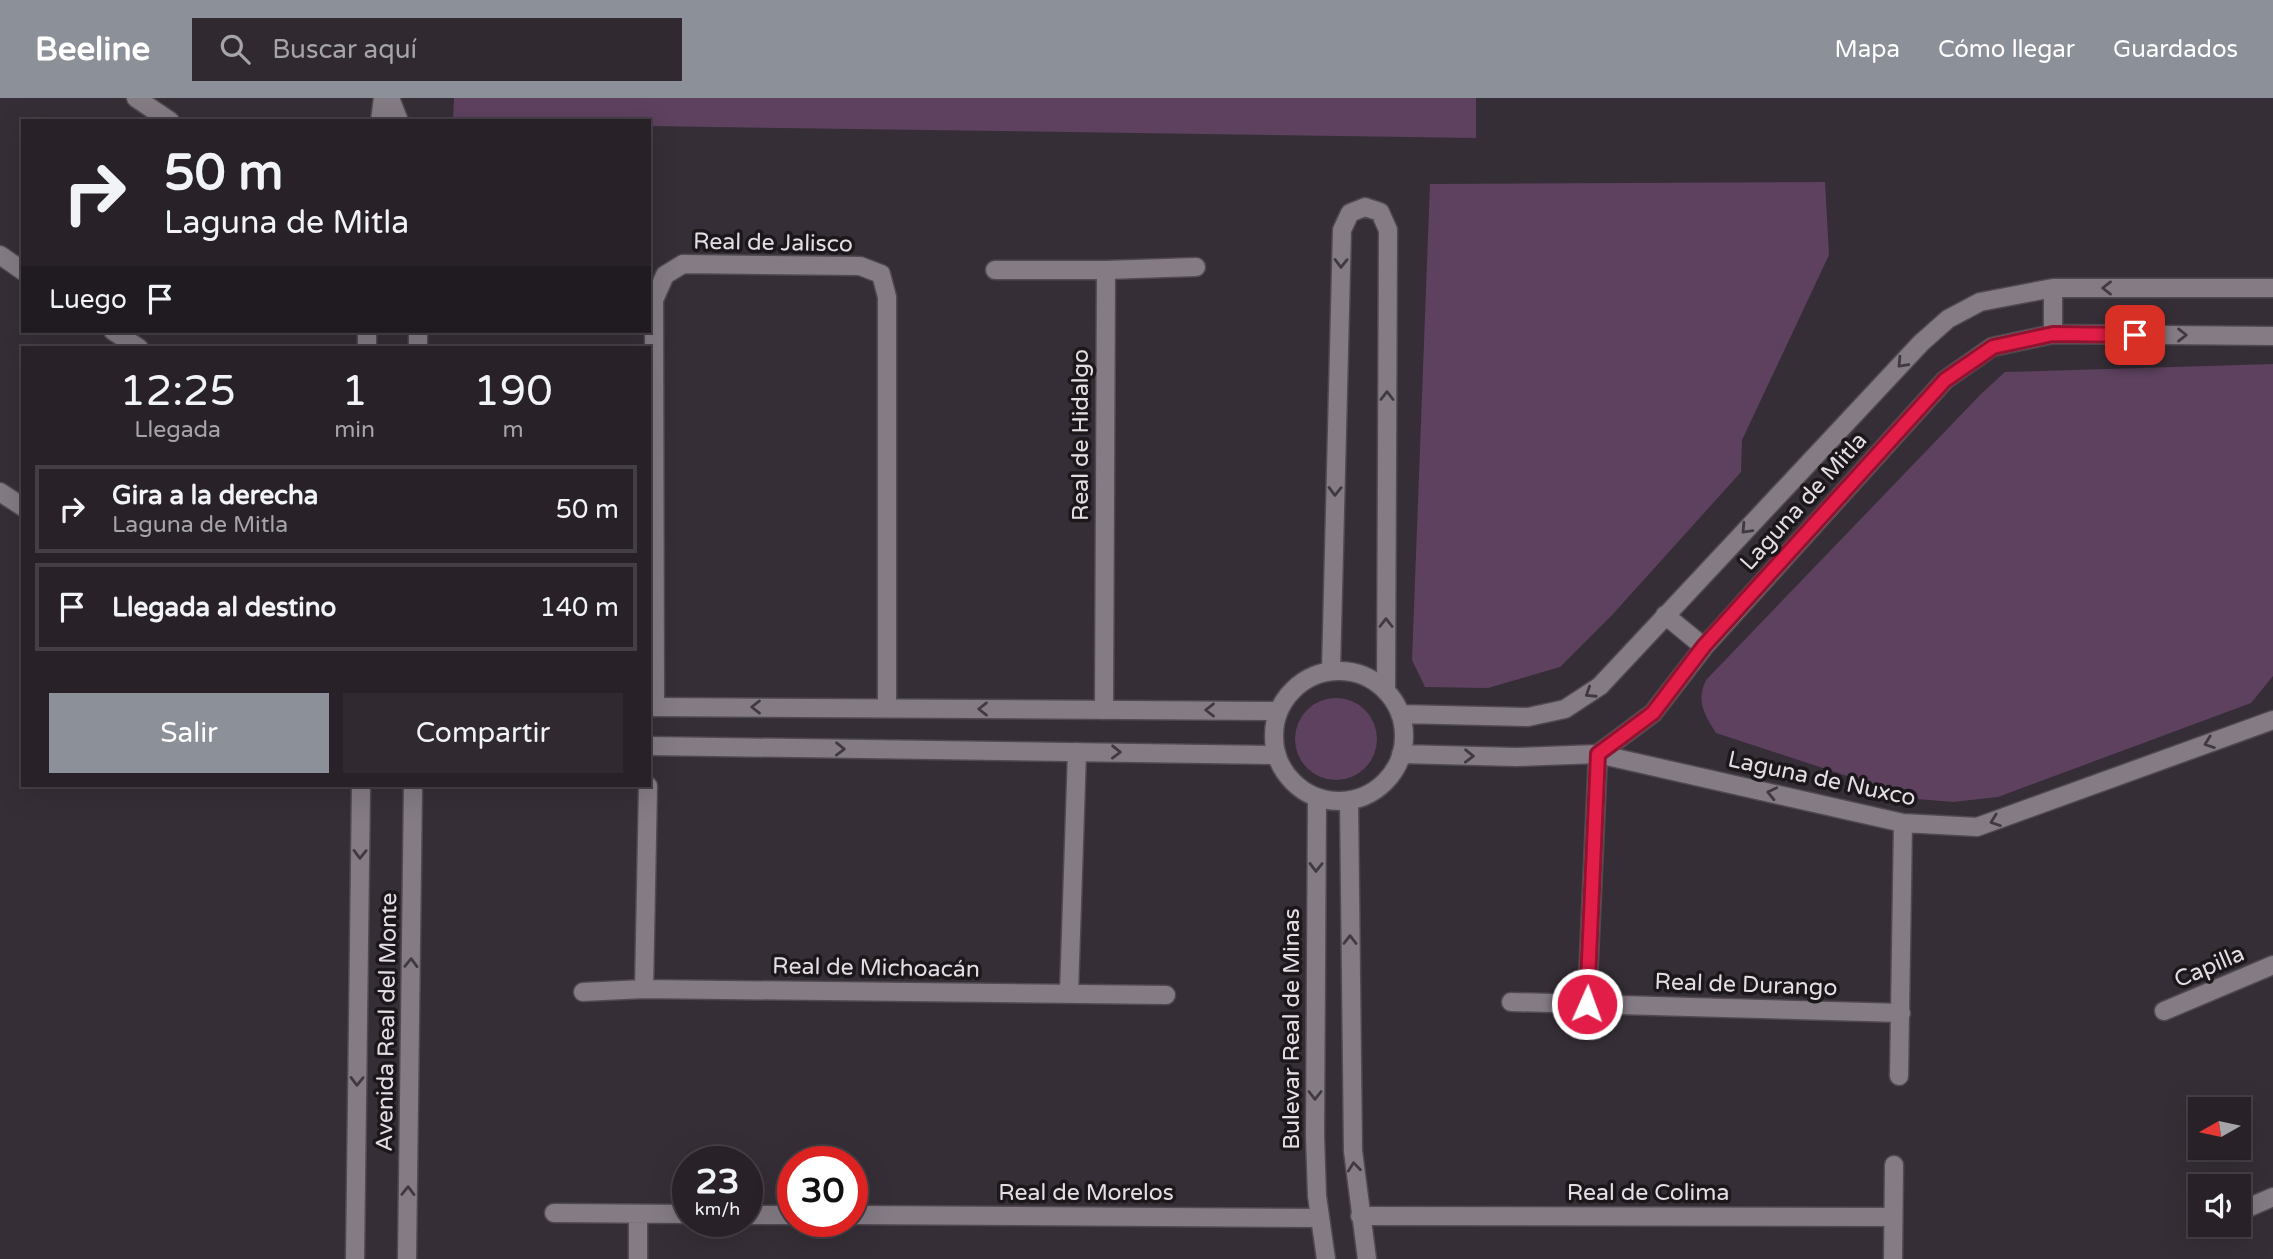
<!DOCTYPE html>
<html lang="es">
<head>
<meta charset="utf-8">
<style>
	:root { --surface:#282228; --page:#302a30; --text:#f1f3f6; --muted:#a5a4a8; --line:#443f45; --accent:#8c9099 }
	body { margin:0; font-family:"Varela Round",sans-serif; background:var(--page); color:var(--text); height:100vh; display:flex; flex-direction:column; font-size:26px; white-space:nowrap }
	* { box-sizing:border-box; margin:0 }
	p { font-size:23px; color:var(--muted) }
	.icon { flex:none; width:38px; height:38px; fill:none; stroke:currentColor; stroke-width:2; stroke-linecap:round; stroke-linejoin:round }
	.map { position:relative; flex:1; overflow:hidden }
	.drawer { position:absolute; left:21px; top:248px; width:630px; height:441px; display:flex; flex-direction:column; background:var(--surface); border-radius:0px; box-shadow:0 7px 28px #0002,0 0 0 2px var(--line) }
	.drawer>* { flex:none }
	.hud { position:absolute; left:21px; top:21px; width:630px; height:214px; border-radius:0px; box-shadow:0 7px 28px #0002,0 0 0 2px var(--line); background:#282228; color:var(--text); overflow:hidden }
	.needle { width:46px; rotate:261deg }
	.controls { position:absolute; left:2188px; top:999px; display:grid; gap:14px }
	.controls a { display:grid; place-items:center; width:63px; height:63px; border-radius:0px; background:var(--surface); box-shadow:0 7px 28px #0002,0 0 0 2px var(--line); font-size:35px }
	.speed { position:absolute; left:672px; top:1048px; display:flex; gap:14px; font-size:35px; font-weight:700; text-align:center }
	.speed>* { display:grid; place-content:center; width:91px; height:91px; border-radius:50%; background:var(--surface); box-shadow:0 7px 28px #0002,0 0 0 2px var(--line); line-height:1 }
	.speed small { font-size:18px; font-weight:400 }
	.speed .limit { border:10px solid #d22; background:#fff; color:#111 }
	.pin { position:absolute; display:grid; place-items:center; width:60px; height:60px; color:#fff; margin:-30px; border-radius:14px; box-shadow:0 4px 10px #0006 }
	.me { position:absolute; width:77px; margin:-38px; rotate:2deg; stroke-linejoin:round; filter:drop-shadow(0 0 5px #0008) }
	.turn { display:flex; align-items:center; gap:24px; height:147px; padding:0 28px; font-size:32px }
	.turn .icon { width:91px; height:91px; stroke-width:2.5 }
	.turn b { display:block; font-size:49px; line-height:60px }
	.then { display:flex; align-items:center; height:66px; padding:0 28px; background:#0003; gap:14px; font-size:26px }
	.eta { display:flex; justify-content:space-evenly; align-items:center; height:119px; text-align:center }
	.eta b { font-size:42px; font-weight:600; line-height:49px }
	.action { display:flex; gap:14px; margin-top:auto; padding:14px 28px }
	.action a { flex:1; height:80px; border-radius:0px; background:var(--accent); color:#fff; font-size:28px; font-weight:600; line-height:80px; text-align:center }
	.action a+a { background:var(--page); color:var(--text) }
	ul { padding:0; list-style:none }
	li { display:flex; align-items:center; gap:21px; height:88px; margin:0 14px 10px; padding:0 14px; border:4px solid var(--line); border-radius:0px }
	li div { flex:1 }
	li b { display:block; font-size:26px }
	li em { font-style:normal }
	header { display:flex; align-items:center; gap:42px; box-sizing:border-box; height:98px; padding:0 35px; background:var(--accent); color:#fff }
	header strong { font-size:33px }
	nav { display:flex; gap:38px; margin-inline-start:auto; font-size:24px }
	.search { width:490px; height:63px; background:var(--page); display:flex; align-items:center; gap:18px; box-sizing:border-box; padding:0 24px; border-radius:0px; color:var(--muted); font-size:26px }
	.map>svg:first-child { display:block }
	.green { fill:#5d415f }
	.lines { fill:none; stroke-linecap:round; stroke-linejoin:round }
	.minor-casing { stroke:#504a50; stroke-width:21 }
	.tertiary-casing { stroke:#504a50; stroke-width:21 }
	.minor { stroke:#847b84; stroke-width:18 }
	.tertiary { stroke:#847b84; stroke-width:18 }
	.oneway { stroke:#403a40 }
	.route-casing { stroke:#92132f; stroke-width:18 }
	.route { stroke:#e11d48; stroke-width:12 }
	.labels { text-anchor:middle; stroke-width:7; stroke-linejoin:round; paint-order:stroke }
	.street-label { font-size:23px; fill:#e3dee3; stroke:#1b171b }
</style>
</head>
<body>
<header>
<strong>Beeline</strong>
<div class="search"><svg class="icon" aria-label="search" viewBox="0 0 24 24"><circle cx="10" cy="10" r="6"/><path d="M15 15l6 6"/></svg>Buscar aquí</div>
<nav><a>Mapa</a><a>Cómo llegar</a><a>Guardados</a></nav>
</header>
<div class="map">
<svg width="2273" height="1161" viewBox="0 0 2273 1161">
	<rect width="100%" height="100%" fill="#352e36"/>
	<!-- green -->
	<path class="green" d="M 454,0 L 1476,0 L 1476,40 L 649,28 L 649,23 L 453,23 Z
		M 1825,84 L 1829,157 L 1742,342 L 1741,374 L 1613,516 L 1560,569 L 1488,590 L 1425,589 L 1412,562 L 1430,86 Z
		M 2273,266 L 2273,578 L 2251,605 L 1998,699 L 1953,704 L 1917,701 L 1716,635 C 1704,616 1696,603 1706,582 L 1981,296 L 2005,274 Z
		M1295 641a41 41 0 1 1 82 0a41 41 0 1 1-82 0Z"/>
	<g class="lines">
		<defs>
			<path id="minor" d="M 136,0 L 170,23
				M 0,157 L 23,173
				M 995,172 L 1106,172 L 1196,169
				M 113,233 L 139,250
				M 0,394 L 23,409
				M 1331,573 L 1342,132 L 1350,115 L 1365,109 L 1380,114 L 1388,132 L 1386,593
				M 655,609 L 654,202 L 665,177 L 683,166 L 860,168 L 881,176 L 887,199 L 887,610
				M 1104,612 L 1106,172
				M 644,891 L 648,688
				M 583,894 L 644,891 L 1166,897
				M 1069,895 L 1077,654
				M 1511,904 L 1901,915
				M 1587,906 L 1598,656 L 1903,725 L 1977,729 L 2273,622
				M 2164,913 L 2273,867
				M 1899,978 L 1903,725
				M 2238,1114 L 2273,1099
				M 554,1115 L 688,1116
				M 747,1117 L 793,1117
				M 852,1117 L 1320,1120
				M 1360,1118 L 1893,1119
				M 638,1161 L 638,1116
				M 1893,1161 L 1894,1067"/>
			<path id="tertiary" d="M 390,0 L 399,23
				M 380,23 L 383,0
				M 2053,236 L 2053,190
				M 367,250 L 367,233
				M 418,250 L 418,233
				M 1665,517 L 1704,549
				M1274 638a65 65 0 1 1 130 0a65 65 0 1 1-130 0Z
				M 649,609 L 1279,613
				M 1400,616 L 1528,619 L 1565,611 L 1600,588 L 1921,245 L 1948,221 L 1980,204 L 2053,190 L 2273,190
				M 649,648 L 1277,657
				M 1401,656 L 1516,659 L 1598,656 L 1653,615 L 1704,549 L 1945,282 L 1992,249 L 2053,236 L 2273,238
				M 1317,701 L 1315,1038 L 1317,1098 L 1326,1161
				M 1349,702 L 1353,1053 L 1367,1161
				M 355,1161 L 361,688
				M 407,1161 L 413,688"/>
		</defs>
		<!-- minor casing -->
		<use href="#minor" class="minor-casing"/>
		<!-- tertiary casing -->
		<use href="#tertiary" class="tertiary-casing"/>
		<!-- minor -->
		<use href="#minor" class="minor"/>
		<!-- tertiary -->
		<use href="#tertiary" class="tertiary"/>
	</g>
	<!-- one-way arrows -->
	<defs><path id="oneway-chevron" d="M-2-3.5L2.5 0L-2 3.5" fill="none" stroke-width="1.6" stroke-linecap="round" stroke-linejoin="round" transform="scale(1.75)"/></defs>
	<g class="oneway">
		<use href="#oneway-chevron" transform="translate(1341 165) rotate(91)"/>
		<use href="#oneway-chevron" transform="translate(2107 190) rotate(-180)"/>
		<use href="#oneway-chevron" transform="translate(2182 237)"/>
		<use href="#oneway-chevron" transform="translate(1902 265) rotate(133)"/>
		<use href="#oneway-chevron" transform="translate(1387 298) rotate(-90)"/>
		<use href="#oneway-chevron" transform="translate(1335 393) rotate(91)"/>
		<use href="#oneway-chevron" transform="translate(1746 431) rotate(133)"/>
		<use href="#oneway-chevron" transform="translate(1386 525) rotate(-90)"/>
		<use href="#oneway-chevron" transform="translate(1590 595) rotate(147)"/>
		<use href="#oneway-chevron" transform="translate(756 609) rotate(-180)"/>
		<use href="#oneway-chevron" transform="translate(983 611) rotate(-180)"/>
		<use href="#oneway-chevron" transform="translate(1210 612) rotate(-180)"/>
		<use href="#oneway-chevron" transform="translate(2209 645) rotate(160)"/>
		<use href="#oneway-chevron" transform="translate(840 651) rotate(1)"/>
		<use href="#oneway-chevron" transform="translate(1116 654) rotate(1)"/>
		<use href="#oneway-chevron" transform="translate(1469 658) rotate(1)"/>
		<use href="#oneway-chevron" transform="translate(1772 695) rotate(-167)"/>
		<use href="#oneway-chevron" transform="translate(1995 723) rotate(160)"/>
		<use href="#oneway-chevron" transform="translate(360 756) rotate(91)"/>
		<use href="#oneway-chevron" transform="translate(1316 769) rotate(91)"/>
		<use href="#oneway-chevron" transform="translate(1350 842) rotate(-90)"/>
		<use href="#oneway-chevron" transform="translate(411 865) rotate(-89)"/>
		<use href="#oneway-chevron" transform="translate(357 983) rotate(91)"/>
		<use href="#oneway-chevron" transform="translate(1315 997) rotate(90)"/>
		<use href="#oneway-chevron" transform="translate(1354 1069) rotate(-96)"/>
		<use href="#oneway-chevron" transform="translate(408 1093) rotate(-89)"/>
	</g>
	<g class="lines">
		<defs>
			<path id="route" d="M 1587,906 L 1598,656 L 1653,615 L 1704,548 L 1945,282 L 1993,249 L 2053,236 L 2135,237"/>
		</defs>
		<!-- route casing -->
		<use href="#route" class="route-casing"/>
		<!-- route -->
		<use href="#route" class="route"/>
	</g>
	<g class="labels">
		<!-- street labels -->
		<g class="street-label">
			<text transform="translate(773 144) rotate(1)" y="8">Real de Jalisco</text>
			<text transform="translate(1080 337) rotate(-90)" y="8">Real de Hidalgo</text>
			<text transform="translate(1803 403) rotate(-48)" y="8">Laguna de Mitla</text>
			<text transform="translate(1822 680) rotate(12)" y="8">Laguna de Nuxco</text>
			<text transform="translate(2209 868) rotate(-23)" y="8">Capilla</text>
			<text transform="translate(876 869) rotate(1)" y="8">Real de Michoacán</text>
			<text transform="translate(1746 886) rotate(2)" y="8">Real de Durango</text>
			<text transform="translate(386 924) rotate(-89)" y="8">Avenida Real del Monte</text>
			<text transform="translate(1291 931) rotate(-90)" y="8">Bulevar Real de Minas</text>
			<text x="1086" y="1102">Real de Morelos</text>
			<text x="1648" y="1102">Real de Colima</text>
		</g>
	</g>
</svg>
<div class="controls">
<a><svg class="needle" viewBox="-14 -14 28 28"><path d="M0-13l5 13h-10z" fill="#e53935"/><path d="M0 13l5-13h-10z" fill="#a5a4a8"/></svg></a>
<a><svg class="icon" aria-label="sound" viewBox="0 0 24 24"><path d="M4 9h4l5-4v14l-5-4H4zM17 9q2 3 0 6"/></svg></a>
</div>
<div class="speed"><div>23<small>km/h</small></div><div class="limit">30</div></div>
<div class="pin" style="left:2135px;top:237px;background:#d93025"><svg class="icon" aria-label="arrive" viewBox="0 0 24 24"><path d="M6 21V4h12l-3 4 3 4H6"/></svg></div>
<svg class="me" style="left:1587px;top:906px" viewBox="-20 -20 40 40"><circle r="17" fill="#e11d48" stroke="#fff" stroke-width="3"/><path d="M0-11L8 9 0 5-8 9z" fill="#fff"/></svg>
<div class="hud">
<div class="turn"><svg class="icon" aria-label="right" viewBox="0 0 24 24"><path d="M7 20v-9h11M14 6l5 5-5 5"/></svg><div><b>50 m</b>Laguna de Mitla</div></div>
<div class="then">Luego<svg class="icon" aria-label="arrive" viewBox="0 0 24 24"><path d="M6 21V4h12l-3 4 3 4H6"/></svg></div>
</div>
<section class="drawer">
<div class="eta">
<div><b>12:25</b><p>Llegada</p></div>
<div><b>1</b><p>min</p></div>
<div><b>190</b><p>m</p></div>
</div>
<ul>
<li><svg class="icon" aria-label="right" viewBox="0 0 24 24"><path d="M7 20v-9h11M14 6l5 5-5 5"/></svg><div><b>Gira a la derecha</b><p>Laguna de Mitla</p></div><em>50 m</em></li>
<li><svg class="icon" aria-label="arrive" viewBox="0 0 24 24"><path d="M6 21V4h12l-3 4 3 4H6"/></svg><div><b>Llegada al destino</b></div><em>140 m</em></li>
</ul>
<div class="action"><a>Salir</a><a>Compartir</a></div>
</section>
</div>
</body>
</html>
